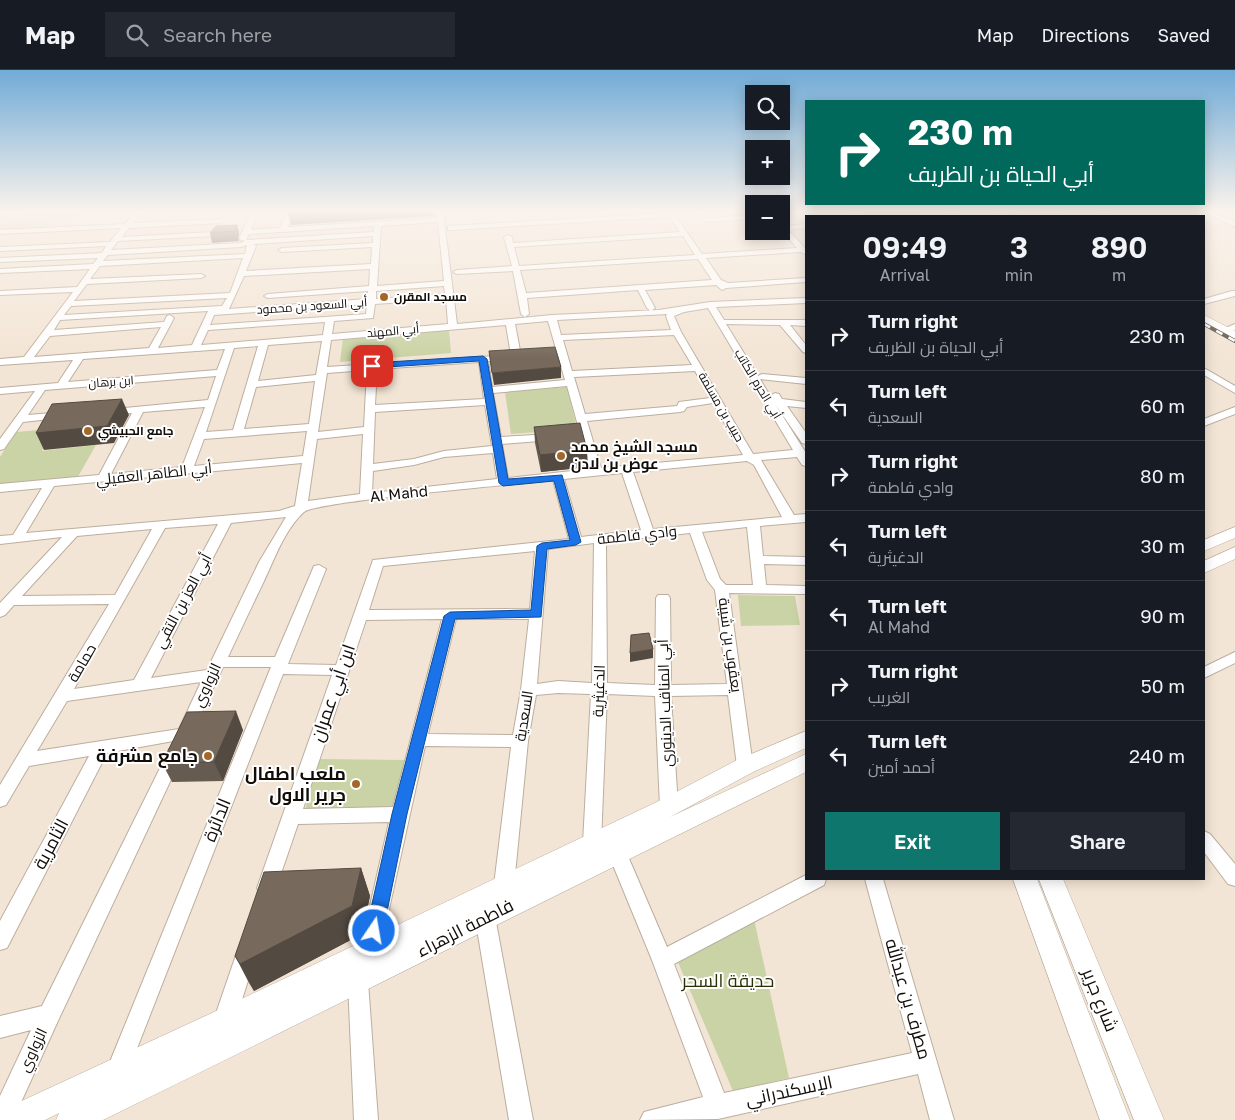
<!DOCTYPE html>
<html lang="en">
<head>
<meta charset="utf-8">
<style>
	:root { --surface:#171b24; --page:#242831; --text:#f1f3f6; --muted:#9ea1a6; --line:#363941; --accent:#0f766e }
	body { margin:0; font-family:"Golos Text",Cairo,sans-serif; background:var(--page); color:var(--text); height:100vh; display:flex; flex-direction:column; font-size:19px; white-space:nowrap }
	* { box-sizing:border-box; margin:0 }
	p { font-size:16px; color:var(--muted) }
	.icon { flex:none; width:28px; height:28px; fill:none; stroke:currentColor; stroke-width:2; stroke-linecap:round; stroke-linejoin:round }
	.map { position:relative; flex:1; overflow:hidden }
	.panel { position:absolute; left:805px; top:145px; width:400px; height:665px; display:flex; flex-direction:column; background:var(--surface); border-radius:0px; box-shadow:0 2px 12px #0003 }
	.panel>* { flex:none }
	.hud { position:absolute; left:805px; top:30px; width:400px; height:105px; border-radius:0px; box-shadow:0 2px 12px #0003; background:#00695c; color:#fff; overflow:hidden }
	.buttons { position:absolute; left:745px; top:15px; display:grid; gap:10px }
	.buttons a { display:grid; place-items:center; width:45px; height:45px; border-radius:0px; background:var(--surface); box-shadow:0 2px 12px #0003; font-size:25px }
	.pin { position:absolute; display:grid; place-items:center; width:42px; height:42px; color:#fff; margin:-21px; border-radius:10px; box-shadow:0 2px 8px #0006 }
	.me { position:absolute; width:55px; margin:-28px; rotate:12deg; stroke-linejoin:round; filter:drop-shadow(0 0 4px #0008) }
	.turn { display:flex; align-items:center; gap:18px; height:105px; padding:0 20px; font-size:22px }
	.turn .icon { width:65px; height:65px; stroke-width:2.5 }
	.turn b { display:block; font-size:35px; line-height:42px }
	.eta { display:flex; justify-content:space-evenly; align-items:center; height:85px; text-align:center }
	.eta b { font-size:30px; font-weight:600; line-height:35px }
	.cta { display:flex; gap:10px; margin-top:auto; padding:10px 20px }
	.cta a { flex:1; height:58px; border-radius:0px; background:var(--accent); color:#fff; font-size:20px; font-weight:600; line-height:58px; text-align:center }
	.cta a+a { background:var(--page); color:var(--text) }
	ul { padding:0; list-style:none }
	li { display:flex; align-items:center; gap:15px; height:70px; padding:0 20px; border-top:1px solid var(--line) }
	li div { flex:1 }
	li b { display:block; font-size:19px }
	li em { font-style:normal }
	header { display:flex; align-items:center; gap:30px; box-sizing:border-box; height:70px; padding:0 25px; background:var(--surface); border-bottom:1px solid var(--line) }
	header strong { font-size:24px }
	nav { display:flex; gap:28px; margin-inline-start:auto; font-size:18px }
	.search { width:350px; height:45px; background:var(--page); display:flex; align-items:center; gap:12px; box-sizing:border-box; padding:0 18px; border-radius:0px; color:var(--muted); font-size:19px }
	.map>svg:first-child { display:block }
	.commercial { fill:#e1d9c4 }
	.green { fill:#cad3a5 }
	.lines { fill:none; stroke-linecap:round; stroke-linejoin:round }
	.minor-casing { stroke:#bcae9f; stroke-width:2 }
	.major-casing { stroke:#bcae9f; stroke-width:1 }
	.minor { fill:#fff; fill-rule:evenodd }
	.major { fill:#fff; fill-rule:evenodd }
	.rail-far1-casing { stroke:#5c544b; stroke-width:3 }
	.rail-casing { stroke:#5c544b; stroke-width:4 }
	.rail-far1 { stroke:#fff; stroke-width:2; stroke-dasharray:5; stroke-linecap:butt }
	.rail { stroke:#fff; stroke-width:2.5; stroke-dasharray:7; stroke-linecap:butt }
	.wall { fill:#665b50 }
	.shaded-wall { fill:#534a41 }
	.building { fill:#776a5d; stroke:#534a41 }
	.route { fill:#1a73e8; stroke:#114b97 }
	.poi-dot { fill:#a3672a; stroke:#fff; stroke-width:2 }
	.labels { text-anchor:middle; stroke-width:4; stroke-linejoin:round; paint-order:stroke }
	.far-poi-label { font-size:12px; font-weight:bold; fill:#110c07; stroke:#fff; text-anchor:start }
	.far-street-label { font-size:12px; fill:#110c07; stroke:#fff }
	.poi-label { font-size:15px; font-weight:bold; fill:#110c07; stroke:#fff; text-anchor:start }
	.street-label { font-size:15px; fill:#110c07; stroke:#fff }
	.near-street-label { font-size:18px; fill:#110c07; stroke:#fff }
	.near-poi-label { font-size:18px; font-weight:bold; fill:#110c07; stroke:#fff; text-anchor:end }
	.near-park-label { font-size:18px; fill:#293001; stroke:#fff }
</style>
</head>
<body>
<header>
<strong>Map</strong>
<div class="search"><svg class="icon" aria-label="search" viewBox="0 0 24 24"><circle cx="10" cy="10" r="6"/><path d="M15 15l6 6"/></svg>Search here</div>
<nav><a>Map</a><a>Directions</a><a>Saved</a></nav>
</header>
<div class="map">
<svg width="1235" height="1050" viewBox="0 0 1235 1050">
	<rect width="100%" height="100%" fill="#f3e5d5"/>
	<!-- commercial -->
	<path class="commercial" d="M 88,141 L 77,150 L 50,152 L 45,159 L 0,161 L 0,145 Z"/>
	<!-- green -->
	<path class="green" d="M 449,260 L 451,283 L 340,292 L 343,268 Z
		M 567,317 L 577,359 L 511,364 L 505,322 Z
		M 56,354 L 42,381 L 96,375 L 76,410 L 0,417 L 0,387 L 16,362 L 39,360 Z
		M 738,525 L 795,526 L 800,555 L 741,556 Z
		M 319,689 L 405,690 L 393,738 L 305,740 Z
		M 754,849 L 789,1008 L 733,1021 L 677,890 Z"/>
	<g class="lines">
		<defs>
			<path id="minor" d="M 136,141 L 142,141 L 133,153 L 221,149 L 224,151 L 221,153 L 129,158 L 122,167 L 214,162 L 218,164 L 214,166 L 118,171 L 111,180 L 240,173 L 245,171 L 239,169 L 252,141 L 258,141 L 251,160 L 280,158 L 287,141 L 293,141 L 288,157 L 437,148 L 437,141 L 443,141 L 457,254 L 552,245 L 659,240 L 710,232 L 806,228 L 806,233 L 716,237 L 724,250 L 806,250 L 806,256 L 790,255 L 806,275 L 806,283 L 803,282 L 780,255 L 726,254 L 758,306 L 762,304 L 806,308 L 806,314 L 760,309 L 770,326 L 775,323 L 779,324 L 782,329 L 806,332 L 806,338 L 787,336 L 806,363 L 806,374 L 802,373 L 775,334 L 806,383 L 806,396 L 802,395 L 797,387 L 761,390 L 794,445 L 806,444 L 806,452 L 760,456 L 763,486 L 806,487 L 806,495 L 764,494 L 766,515 L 806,516 L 806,524 L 729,523 L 753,696 L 751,701 L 745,703 L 739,701 L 737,696 L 728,625 L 671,626 L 678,737 L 675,742 L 669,744 L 663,742 L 660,737 L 655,626 L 607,624 L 601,773 L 598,779 L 592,781 L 586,779 L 583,773 L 591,624 L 558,623 L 536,625 L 528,671 L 514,815 L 511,821 L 504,823 L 497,821 L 494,815 L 511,677 L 425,676 L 380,880 L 377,887 L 370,890 L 363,887 L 360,880 L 389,752 L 298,754 L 274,824 L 267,827 L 260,824 L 257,818 L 332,605 L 283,604 L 129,999 L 126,1007 L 118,1010 L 110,1007 L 107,999 L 271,597 L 223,597 L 190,668 L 107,683 L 7,878 L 0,880 L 0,851 L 89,686 L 29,696 L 6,735 L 0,737 L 0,715 L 109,534 L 14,535 L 5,545 L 0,547 L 0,533 L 62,467 L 0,474 L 0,466 L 13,465 L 42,418 L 0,422 L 0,414 L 99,405 L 132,343 L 108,345 L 103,342 L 104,340 L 208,330 L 216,306 L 45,320 L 28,345 L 64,342 L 69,345 L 68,347 L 23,352 L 4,379 L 0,380 L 0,369 L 35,321 L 0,324 L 0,318 L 58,313 L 73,290 L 0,295 L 0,289 L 24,287 L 73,222 L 0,225 L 0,221 L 77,217 L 90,199 L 0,203 L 0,199 L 93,194 L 98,188 L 0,192 L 0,188 L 102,183 L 106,176 L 0,181 L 0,177 L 110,172 L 121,158 L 0,164 L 0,160 L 125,154 ZM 438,152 L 444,211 L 377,216 L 381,156 ZM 374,156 L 374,162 L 246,170 L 249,164 ZM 373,166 L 373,173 L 282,178 L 278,180 L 282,182 L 372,177 L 371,194 L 246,201 L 256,176 L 254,174 ZM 247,175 L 245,184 L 103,191 L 108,185 L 241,177 ZM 243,188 L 230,223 L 74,231 L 87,214 L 201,208 L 205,206 L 201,204 L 90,209 L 100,196 ZM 370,199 L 369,216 L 268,224 L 264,226 L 268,228 L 368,221 L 367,229 L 229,239 L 244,206 ZM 444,216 L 445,224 L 376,229 L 376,221 ZM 227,228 L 222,236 L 64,245 L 71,236 ZM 446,229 L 448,254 L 332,264 L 334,251 L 373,248 L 375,234 ZM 367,234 L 366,244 L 210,255 L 214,245 ZM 708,238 L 793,380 L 753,384 L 681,262 L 674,246 L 684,242 ZM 208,241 L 192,275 L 158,278 L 174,248 L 170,245 L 167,246 L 164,252 L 54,260 L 60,250 ZM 667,244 L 666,246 L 671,260 L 561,265 L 557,250 ZM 548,251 L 565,310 L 492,317 L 488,291 L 508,290 L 512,288 L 516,289 L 521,286 L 515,254 ZM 325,252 L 323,265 L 201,275 L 208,260 ZM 506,255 L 511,285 L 327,297 L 331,270 ZM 161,257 L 149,278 L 34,287 L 50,266 ZM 674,265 L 692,295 L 572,301 L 563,270 ZM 322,271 L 316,305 L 258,311 L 268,275 ZM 258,276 L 233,360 L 206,362 L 234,278 ZM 225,279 L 217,300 L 68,312 L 83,289 ZM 479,292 L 484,329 L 375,335 L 377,299 ZM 367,300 L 364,357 L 318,362 L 327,303 ZM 695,301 L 710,328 L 679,332 L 677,336 L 585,344 L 574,307 ZM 315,311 L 309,354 L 244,359 L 256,317 ZM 567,316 L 590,399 L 508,408 L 502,374 L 552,370 L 557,367 L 552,364 L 501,367 L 493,323 ZM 713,333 L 743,385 L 601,398 L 587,351 L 680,342 L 684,341 L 687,337 ZM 485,335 L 492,376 L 444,381 L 414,389 L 373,394 L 375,342 ZM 205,337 L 182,397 L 111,404 L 143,342 ZM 307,361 L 303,386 L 194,396 L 204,369 ZM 363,364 L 360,424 L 308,431 L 317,369 ZM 493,383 L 497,409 L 372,423 L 373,401 L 414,395 L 444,387 ZM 747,391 L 754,395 L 782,447 L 653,459 L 633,402 ZM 302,393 L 295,436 L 279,441 L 26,463 L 54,416 ZM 622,403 L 641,460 L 581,467 L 564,409 ZM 553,410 L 569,469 L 373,490 L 336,595 L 288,594 L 326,499 L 319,495 L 314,496 L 275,587 L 228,587 C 240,561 252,536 264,511 C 275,488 285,459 304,442 C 316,431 522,414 553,410 ZM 286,447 L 259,492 L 207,600 L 151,608 L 231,453 ZM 218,454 L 134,610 L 74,619 L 165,458 ZM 747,457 L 753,515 L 726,515 L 720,509 L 702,462 ZM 152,459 L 115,525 L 22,526 L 77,466 ZM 690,463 L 707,510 L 715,520 L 727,614 L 671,615 L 670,528 L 668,525 L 658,525 L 656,528 L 655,615 L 607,613 L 606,472 ZM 594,473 L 592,613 L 558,611 L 537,614 L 548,479 ZM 535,481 L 530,539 L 369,540 L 383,496 ZM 442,549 L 393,737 L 303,739 L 366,550 ZM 456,549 L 529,549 L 521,620 L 513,665 L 428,664 ZM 201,612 L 179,659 L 37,681 L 67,631 Z
				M 666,141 L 672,141 L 702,184 L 797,178 L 781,160 L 781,154 L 785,156 L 806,154 L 806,158 L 788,160 L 806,179 L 806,185 L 801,182 L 706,188 L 721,210 L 728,213 L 806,208 L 806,212 L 726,218 L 722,220 L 716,215 L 645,220 L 655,238 L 651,241 L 647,238 L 638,220 L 527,228 L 529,244 L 525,247 L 521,244 L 513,201 L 457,204 L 453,202 L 457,200 L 512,196 L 504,167 L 508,165 L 512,167 L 513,173 L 680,162 L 670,147 L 451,160 L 448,160 L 448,156 L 667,143 ZM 683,166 L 695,185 L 519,196 L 514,177 ZM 698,189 L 712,210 L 526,223 L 520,200 Z
				M 696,141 L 702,141 L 708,148 L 754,145 L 754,149 L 706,152 Z
				M 781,141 L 800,141 L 781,144 Z
				M 852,141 L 859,141 L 865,146 L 858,146 Z
				M 949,141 L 956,141 L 963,146 L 956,146 Z
				M 1082,141 L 1114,141 L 1111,143 L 1024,146 L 1027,144 Z
				M 1202,141 L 1210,141 L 1235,152 L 1235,157 Z
				M 1232,221 L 1235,221 L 1235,226 L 1204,234 L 1204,229 Z
				M 1235,254 L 1235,260 L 1225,263 L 1221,260 Z
				M 1204,298 L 1235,316 L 1235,323 L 1204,305 Z
				M 1235,337 L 1235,344 L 1204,356 L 1204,349 Z
				M 1235,582 L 1235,593 L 1204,608 L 1204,597 Z
				M 175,678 L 181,679 L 183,684 L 57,953 L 13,1050 L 0,1050 L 0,1026 L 31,960 L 0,968 L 0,946 L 42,936 L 167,684 L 169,679 Z
				M 1204,761 L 1210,764 L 1235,794 L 1235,816 L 1228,814 L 1204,782 Z
				M 617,775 L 624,777 L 667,877 L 806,805 L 806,809 L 826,809 L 824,815 L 674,894 L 724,1023 L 912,983 L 865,809 L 883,809 L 954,1050 L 930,1050 L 918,1004 L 718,1049 L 640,1050 L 644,1042 L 703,1027 L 652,890 L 608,783 L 610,777 Z
				M 485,838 L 492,841 L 495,847 L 533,1050 L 509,1050 L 475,847 L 478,841 Z
				M 247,872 L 254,875 L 257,882 L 235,952 L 232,960 L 224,963 L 216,960 L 213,952 L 237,882 L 240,875 Z
				M 358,902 L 365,905 L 368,912 L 378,1050 L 354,1050 L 348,912 L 351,905 Z"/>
			<path id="major" d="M 0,141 L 51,141 L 47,144 L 0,146 Z
				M 993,141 L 1003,141 L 1010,146 L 1000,146 Z
				M 1009,141 L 1019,141 L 1026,146 L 1016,146 Z
				M 1204,245 L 1235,261 L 1235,269 L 1204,253 Z
				M 1235,457 L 1235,468 L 1204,481 L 1204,470 Z
				M 1235,477 L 1235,489 L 1204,503 L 1204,491 Z
				M 806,661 L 806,678 L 753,702 L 670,747 L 806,684 L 806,702 C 571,817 338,935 103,1050 L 56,1050 L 59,1043 L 45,1050 L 0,1050 L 2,1040 L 214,942 L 661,730 L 737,690 Z
				M 1013,809 L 1037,809 L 1130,1050 L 1100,1050 Z
				M 1039,809 L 1063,809 L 1164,1050 L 1134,1050 Z"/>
		</defs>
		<!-- minor casing -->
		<use href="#minor" class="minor-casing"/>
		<!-- major casing -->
		<use href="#major" class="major-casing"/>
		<!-- minor -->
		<use href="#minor" class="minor"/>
		<!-- major -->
		<use href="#major" class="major"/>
		<defs>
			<path id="rail-far1" d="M 1008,141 L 1017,146"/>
			<path id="rail" d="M 1204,254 L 1235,271"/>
		</defs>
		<!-- rail-far1 casing -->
		<use href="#rail-far1" class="rail-far1-casing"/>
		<!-- rail casing -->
		<use href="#rail" class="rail-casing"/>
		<!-- rail-far1 -->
		<use href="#rail-far1" class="rail-far1"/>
		<!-- rail -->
		<use href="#rail" class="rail"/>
	</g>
	<!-- wall -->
	<path class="wall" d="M 288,141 L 433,141 L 433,146 L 291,155 L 288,142 Z
		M 861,141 L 916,141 L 925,146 L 868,146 Z
		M 237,155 L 239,164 L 238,167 L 239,171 L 212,173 L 210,163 Z
		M 534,357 L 588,397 L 541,402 L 535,373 Z
		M 243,660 L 223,711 L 172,712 L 162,693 Z
		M 361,798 L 370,826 L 362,864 L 254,921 L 249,913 L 235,886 Z"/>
	<!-- shaded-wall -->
	<path class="shaded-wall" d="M 237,155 L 239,164 L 238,167 L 237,161 L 235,160 Z
		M 561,297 L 561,308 L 494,315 L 492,303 Z
		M 122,329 L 129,345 L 114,373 L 44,380 L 36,363 Z
		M 587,380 L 588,397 L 541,402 L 540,385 Z
		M 653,579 L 653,588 L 630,592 L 630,583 Z
		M 236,641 L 243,660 L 223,711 L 214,692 Z
		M 361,798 L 370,826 L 362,864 L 254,921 L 240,894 Z"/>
	<!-- building -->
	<path class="building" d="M 288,141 L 317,141 L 288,142 Z
		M 875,141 L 916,141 L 925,146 L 881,146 Z
		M 237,155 L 235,160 L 237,161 L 210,163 L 216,156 Z
		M 555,277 L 561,297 L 492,303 L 489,281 Z
		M 122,329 L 107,356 L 36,363 L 52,334 Z
		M 580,353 L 587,380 L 540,385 L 534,357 Z
		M 649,563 L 653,579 L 630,583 L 631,565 Z
		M 236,641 L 214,692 L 162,693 L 187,642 Z
		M 361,798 L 352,836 L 240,894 L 235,886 L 264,802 Z"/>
	<!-- sky -->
	<linearGradient id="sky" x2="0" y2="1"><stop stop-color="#71abd7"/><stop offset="0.49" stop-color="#faf3ec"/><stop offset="1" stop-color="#faf3ec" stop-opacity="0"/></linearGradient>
	<rect width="1235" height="288" fill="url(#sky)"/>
	<!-- route -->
	<path class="route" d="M 483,286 L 487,289 L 508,409 L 562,405 L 581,472 L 576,475 L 547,479 L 541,547 L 455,549 L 407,744 L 383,861 L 380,866 L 374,868 L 369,866 L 366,861 L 392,744 L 444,546 L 450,542 L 531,540 L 537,476 L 542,473 L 570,470 L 554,411 L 503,416 L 499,413 L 479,291 L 372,298 L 368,296 L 372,293 Z"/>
	<!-- markers -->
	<g class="poi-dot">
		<circle cx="384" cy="227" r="5"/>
		<circle cx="88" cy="361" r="5"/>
		<circle cx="561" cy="386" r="5"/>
		<circle cx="208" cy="686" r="5"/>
		<circle cx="356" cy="714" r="5"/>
	</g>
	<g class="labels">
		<!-- far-poi labels -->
		<g class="far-poi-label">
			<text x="394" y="231">مسجد المقرن</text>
			<text x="98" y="365">جامع الحبيشي</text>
		</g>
		<!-- far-street labels -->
		<g class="far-street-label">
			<text transform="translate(312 236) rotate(-4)" y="4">أبي السعود بن محمود</text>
			<text transform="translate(393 261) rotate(-5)" y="4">أبي المهند</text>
			<text transform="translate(111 312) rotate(-4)" y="4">ابن برهان</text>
			<text transform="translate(758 314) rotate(59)" y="4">أبي الحرم الكاتب</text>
			<text transform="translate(721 337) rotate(60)" y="4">حبيب بن مسلمة</text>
		</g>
		<!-- poi labels -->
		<g class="poi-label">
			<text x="571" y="382">مسجد الشيخ محمد<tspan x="571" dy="17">عوض بن لادن</tspan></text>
		</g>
		<!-- street labels -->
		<g class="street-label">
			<text transform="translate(154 404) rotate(-6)" y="5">أبي الطاهر العقيلي</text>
			<text transform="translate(399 424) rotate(-6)" y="5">Al Mahd</text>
			<text transform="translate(637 465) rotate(-6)" y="5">وادي فاطمة</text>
			<text transform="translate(183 531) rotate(-62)" y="5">أبي العز بن التقي</text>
			<text transform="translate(730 575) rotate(82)" y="5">يعقوب بن شيبة</text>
			<text transform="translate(82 593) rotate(-60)" y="5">حمامة</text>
			<text transform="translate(207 615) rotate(-65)" y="5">الزواوي</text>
			<text transform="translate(599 621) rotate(-88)" y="5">الدغيثرية</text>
			<text transform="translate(665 633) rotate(-92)" y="5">أبي المناقب الدينوري</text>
			<text transform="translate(524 646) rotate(-81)" y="5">السعدية</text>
			<text transform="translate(33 980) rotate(-65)" y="5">الزواوي</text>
		</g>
		<!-- near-street labels -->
		<g class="near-street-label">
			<text transform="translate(333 623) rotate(-71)" y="6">ابن أبي عمران</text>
			<text transform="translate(217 750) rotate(-68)" y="6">الدائرة</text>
			<text transform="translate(51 774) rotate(-62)" y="6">الثامرية</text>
			<text transform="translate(465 858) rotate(-27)" y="6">فاطمة الزهراء</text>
			<text transform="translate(908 929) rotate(74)" y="6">مطرف بن عبدالله</text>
			<text transform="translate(1100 930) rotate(68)" y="6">شارع جرير</text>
			<text transform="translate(789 1021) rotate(-12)" y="6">الإسكندراني</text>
		</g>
		<!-- near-poi labels -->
		<g class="near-poi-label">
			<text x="198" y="692">جامع مشرفة</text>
			<text x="346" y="710">ملعب اطفال<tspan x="346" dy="21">جرير الاول</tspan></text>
		</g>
		<!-- near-park labels -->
		<g class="near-park-label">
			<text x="728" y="917">حديقة السحر</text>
		</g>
	</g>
</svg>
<div class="buttons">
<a><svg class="icon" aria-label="search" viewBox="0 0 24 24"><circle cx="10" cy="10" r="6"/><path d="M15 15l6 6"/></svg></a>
<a>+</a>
<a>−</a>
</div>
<div class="pin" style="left:372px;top:296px;background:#d93025"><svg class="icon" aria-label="arrive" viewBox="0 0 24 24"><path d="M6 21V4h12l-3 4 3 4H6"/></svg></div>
<svg class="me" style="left:374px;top:861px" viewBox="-20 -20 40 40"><circle r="17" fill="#1a73e8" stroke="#fff" stroke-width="3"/><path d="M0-11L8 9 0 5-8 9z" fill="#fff"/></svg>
<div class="hud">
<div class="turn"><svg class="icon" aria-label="right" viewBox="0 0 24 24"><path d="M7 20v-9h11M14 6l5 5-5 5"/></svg><div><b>230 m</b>أبي الحياة بن الظريف</div></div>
</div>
<section class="panel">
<div class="eta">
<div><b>09:49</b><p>Arrival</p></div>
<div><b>3</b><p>min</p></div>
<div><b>890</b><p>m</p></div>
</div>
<ul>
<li><svg class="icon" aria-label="right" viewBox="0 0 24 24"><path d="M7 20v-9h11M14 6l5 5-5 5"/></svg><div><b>Turn right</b><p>أبي الحياة بن الظريف</p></div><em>230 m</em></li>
<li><svg class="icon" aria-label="left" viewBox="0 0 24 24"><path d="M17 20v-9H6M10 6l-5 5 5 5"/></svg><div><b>Turn left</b><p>السعدية</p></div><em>60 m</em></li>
<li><svg class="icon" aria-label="right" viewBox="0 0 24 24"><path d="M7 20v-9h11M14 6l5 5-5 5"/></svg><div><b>Turn right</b><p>وادي فاطمة</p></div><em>80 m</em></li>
<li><svg class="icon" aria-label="left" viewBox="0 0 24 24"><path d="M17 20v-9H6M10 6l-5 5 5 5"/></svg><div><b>Turn left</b><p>الدغيثرية</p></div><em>30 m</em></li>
<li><svg class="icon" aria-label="left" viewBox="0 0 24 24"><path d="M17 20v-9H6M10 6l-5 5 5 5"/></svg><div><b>Turn left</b><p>Al Mahd</p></div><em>90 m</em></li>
<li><svg class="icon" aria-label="right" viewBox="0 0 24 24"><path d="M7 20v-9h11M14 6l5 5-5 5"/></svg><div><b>Turn right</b><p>الغريب</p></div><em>50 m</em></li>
<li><svg class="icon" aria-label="left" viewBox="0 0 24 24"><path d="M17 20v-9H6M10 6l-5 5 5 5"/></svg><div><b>Turn left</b><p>أحمد أمين</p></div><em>240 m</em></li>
</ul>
<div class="cta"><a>Exit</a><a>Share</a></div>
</section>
</div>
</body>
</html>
